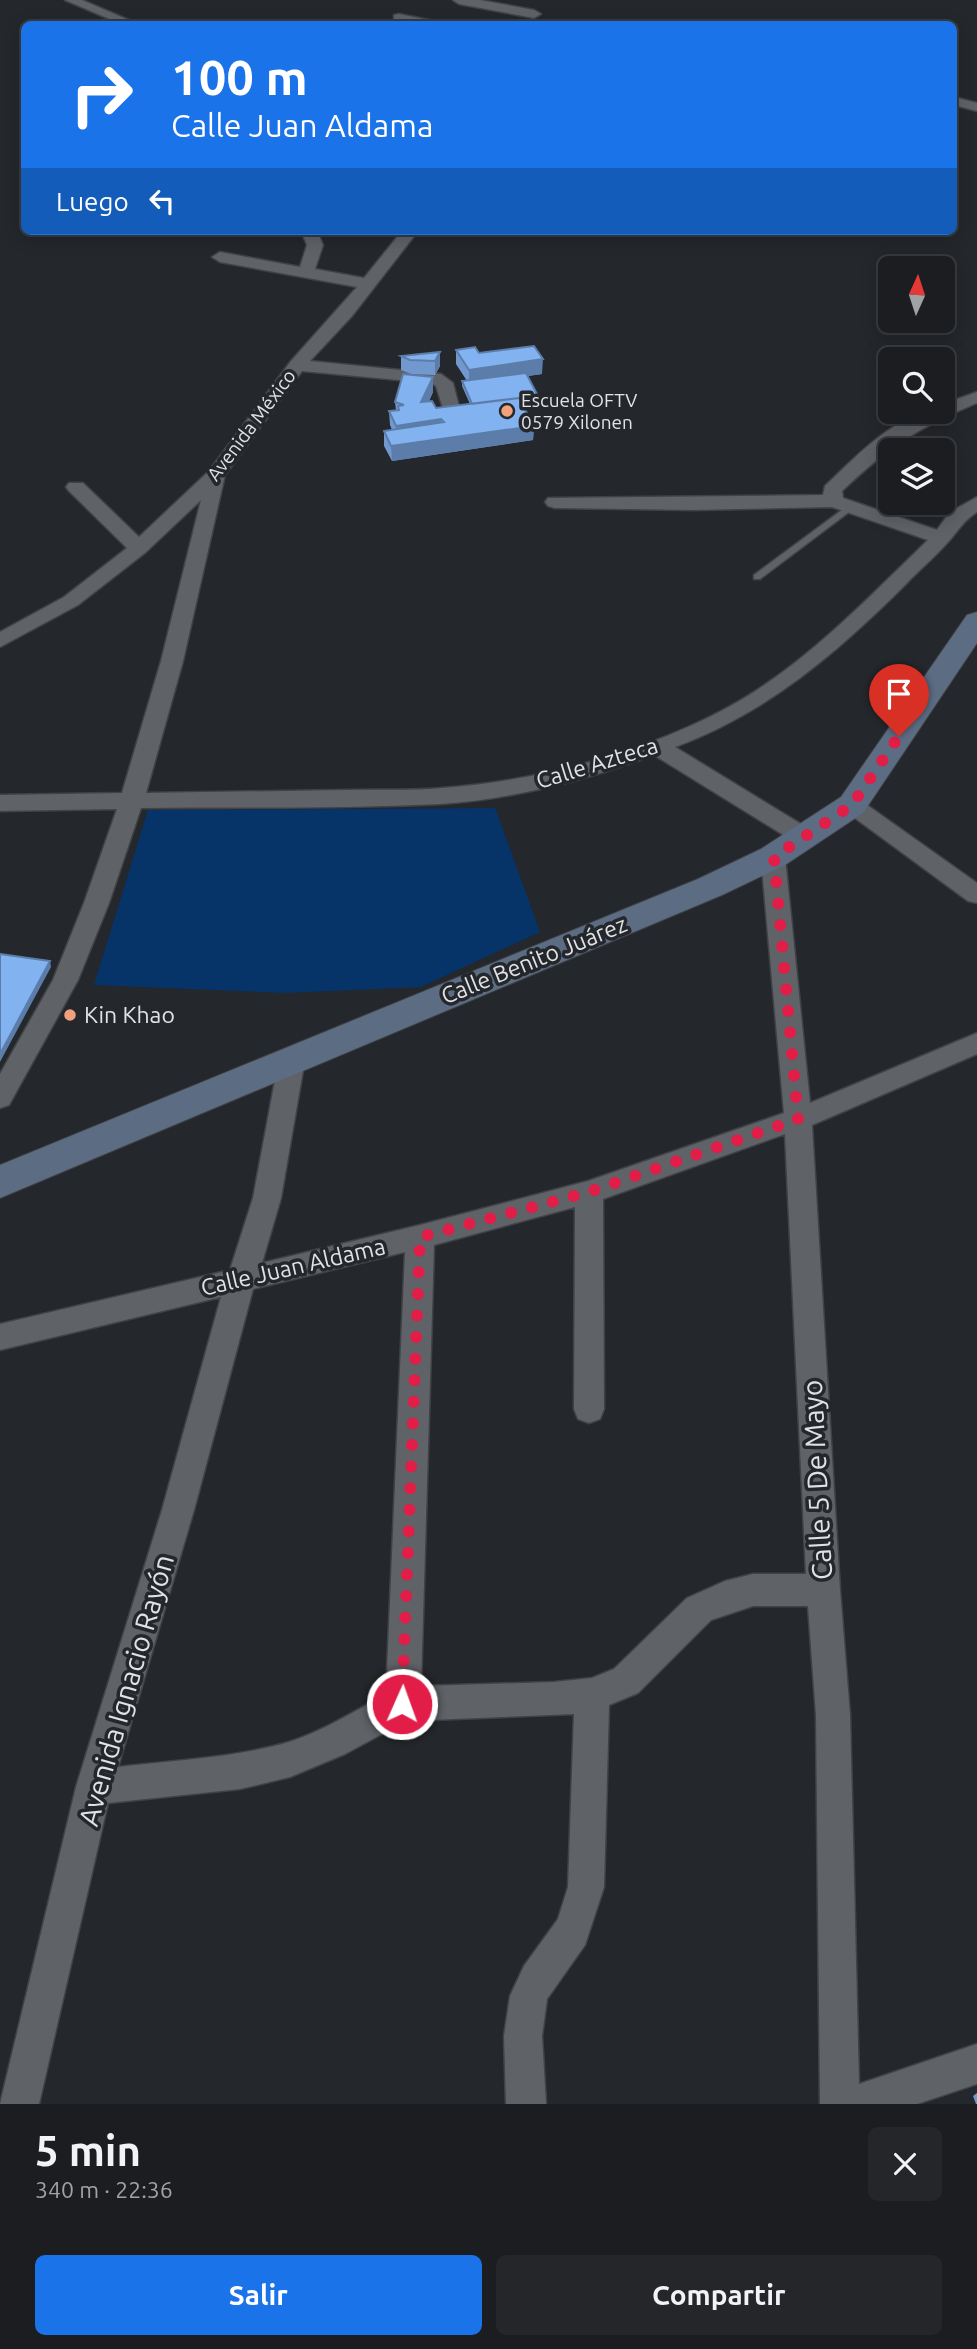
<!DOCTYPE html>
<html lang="es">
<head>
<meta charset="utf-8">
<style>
	:root { --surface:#1b1d20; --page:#242629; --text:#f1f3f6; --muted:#a0a2a5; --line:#393b3e; --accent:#1a73e8 }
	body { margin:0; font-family:Ubuntu,sans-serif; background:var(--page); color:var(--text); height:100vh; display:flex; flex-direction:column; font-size:26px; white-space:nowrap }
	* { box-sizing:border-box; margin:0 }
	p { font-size:23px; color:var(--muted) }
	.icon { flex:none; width:38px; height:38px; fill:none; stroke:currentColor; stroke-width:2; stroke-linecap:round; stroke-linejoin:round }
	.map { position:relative; height:2104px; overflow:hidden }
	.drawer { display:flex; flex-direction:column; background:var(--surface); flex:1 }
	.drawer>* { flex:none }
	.banner { position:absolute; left:21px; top:21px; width:936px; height:214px; border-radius:10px; box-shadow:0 4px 18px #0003,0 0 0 2px var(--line); background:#1a73e8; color:#fff; overflow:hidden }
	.needle { width:46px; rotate:3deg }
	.tools { position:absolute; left:878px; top:256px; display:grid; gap:14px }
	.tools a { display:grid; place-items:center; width:77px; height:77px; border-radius:10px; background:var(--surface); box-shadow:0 4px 18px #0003,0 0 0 2px var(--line); font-size:35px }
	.pin { position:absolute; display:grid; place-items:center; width:60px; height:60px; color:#fff; margin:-72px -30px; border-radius:50% 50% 50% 0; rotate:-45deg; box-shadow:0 0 7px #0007 }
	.pin .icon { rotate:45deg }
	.me { position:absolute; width:77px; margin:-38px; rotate:2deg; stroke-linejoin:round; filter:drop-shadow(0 0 5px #0008) }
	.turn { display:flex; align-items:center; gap:24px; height:147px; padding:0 35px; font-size:32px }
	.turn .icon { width:91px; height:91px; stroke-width:2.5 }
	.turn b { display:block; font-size:49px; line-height:60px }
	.then { display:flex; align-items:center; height:66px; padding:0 35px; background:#0003; gap:14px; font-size:26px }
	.round { display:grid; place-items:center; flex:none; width:74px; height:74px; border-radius:10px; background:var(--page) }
	.summary { display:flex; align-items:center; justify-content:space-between; height:119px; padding:0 35px }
	h1 { font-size:42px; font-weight:600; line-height:52px }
	.primary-button { display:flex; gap:14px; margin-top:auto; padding:14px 35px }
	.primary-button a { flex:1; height:80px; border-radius:10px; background:var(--accent); color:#fff; font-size:28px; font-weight:600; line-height:80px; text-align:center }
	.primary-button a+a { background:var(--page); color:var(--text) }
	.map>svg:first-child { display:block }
	.green { fill:#063468 }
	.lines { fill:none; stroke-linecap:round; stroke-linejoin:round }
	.lane-casing { stroke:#404246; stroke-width:3 }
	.street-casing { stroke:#404246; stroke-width:3 }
	.secondary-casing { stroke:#404246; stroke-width:2 }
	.lane { fill:#5f6267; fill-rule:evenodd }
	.street { fill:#5f6267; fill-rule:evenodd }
	.secondary { fill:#5c6c83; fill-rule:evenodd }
	.wall { fill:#7199cf }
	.shaded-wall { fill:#5c7da9 }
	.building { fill:#83b2f1; stroke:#5c7da9; stroke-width:2 }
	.route { stroke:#e11d48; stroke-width:12; stroke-dasharray:0 21.6 }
	.poi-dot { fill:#f1a17c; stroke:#24272b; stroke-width:2.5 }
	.labels { text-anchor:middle; stroke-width:7; stroke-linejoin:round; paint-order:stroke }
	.far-poi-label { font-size:19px; fill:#e0e2e5; stroke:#24272b; text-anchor:start }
	.far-street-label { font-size:19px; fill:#e0e2e5; stroke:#24272b }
	.street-label { font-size:23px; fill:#e0e2e5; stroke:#24272b }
	.poi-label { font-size:23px; fill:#e0e2e5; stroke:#24272b; text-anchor:start }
	.near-street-label { font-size:28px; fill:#e0e2e5; stroke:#24272b }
</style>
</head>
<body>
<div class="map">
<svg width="977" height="2104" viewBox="0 0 977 2104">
	<rect width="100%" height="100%" fill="#24272b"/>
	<!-- green -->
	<path class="green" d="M 495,808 L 540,932 L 421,987 L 285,993 L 94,985 L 148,810 Z"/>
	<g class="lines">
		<defs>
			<path id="lane" d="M 850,504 L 855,507 L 853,509 L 760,579 L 754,579 L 754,575 Z"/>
			<path id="street" d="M 65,0 L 82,0 L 138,24 L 121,24 Z
				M 453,0 L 480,0 L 534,10 L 541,14 L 534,18 L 459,4 Z
				M 399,14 L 434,21 L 436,24 L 412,24 L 394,21 L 394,15 Z
				M 954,97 L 977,103 L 977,111 L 954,105 Z
				M 301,231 L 317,231 L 323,245 L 315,269 L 364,278 L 402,231 L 418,231 L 352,316 L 310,361 L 441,374 L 453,383 L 461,414 L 458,418 L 446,418 L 436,386 L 431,383 L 302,371 L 225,475 L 183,661 L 146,793 C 213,792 279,791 346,790 C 378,789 410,791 442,788 C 544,781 671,746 757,690 C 821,648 873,593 928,540 L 832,507 L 694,510 L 555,508 L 548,506 L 545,502 L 548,498 L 823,495 L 825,486 C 857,456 897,411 943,411 L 943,404 L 977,392 L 977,403 C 919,427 887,448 842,491 L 843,498 L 937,530 L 950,512 L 977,497 L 977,512 C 964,520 958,531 948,542 C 935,557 919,570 906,584 C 837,653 767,713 675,747 L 814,832 L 818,838 L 814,844 L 806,846 L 798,844 L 654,755 C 587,780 512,799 441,804 C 341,809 240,807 141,808 L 109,903 L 78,980 L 9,1105 L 0,1108 L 0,1074 L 53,980 L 84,903 L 117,809 L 0,811 L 0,795 L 122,793 L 161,661 L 201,500 L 146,552 L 78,605 L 0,647 L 0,632 L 64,597 L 127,548 L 69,491 L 66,487 L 69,483 L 83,483 L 139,537 L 209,471 L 291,361 L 357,287 L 220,262 L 212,257 L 220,252 L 300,267 L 307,245 Z
				M 852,797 L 860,800 L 977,883 L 977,903 L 968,901 L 844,810 L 840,805 L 844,800 Z
				M 773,849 L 781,851 L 785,857 L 810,1103 L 977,1033 L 977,1054 L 812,1125 L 840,1590 L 850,1715 L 859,2084 L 977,2044 L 977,2084 L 917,2104 L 820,2104 L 816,1715 L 808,1606 L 753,1606 L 711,1620 L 638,1693 L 609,1705 L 604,1887 L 585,1945 L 547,1999 L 542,2036 L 546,2104 L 506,2104 L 504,2036 L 510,1996 L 524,1966 L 558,1919 L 568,1887 L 574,1714 L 406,1721 L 345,1754 L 290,1777 L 240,1789 L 108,1803 L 39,2104 L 0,2104 L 76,1787 L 162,1510 L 221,1297 L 0,1350 L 0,1324 L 230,1270 L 253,1198 L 279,1059 L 283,1052 L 292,1049 L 301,1052 L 305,1059 L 281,1198 L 262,1263 L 420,1225 L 588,1181 L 784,1113 L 761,857 L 765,851 ZM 785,1134 L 806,1574 L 753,1574 L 725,1581 L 687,1598 L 614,1669 L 592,1678 L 554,1682 L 421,1686 L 434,1245 L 575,1207 L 574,1409 L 578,1419 L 589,1423 L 600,1419 L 604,1409 L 603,1199 ZM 405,1252 L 386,1694 C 355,1711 323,1731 289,1742 C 234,1758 175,1760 118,1767 L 194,1510 L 253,1289 Z"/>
			<path id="secondary" d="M 977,612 L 977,643 L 863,813 L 785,865 L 722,895 L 0,1198 L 0,1165 L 698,879 L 761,849 L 841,797 L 967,615 Z"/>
		</defs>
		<!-- lane casing -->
		<use href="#lane" class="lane-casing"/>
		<!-- street casing -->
		<use href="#street" class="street-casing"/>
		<!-- secondary casing -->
		<use href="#secondary" class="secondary-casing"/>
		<!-- lane -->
		<use href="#lane" class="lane"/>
		<!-- street -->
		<use href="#street" class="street"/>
		<!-- secondary -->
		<use href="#secondary" class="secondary"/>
	</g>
	<!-- wall -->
	<path class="wall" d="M 456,350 L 479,353 L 542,374 L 528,376 L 539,403 L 523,405 L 534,426 L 533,440 L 392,461 L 384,446 L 384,431 L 392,430 L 390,425 L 389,411 L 396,410 L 395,402 L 433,377 L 433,392 L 429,401 L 436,408 L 470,404 L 462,386 L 462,381 L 467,381 L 456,364 Z
		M 440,352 L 440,366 L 435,375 L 411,374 L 401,370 L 401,356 Z
		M 977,2093 L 977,2104 L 976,2104 L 973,2096 Z"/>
	<!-- shaded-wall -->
	<path class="shaded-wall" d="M 440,352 L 440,366 L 435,375 L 435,361 Z
		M 543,359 L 542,374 L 469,384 L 469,370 Z
		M 433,377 L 433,392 L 422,417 L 421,402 Z
		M 539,398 L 539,403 L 474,411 L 474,406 Z
		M 441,419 L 441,434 L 397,440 L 396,426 Z
		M 534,426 L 533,440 L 392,461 L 391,446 Z
		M 50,961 L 51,967 L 0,1062 L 0,1054 Z"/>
	<!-- building -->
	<path class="building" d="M 534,346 L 543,359 L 469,370 L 456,350 L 475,347 L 479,353 Z
		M 440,352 L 435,361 L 410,360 L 401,356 Z
		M 526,373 L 539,398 L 521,400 L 519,398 L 472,404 L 462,381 Z
		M 403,374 L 433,377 L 421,402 L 432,401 L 436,408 L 519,398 L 534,426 L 391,446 L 384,431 L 444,422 L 441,419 L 396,426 L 389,411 L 399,410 L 398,406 L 404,405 L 395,402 Z
		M 0,954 L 50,961 L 0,1054 Z"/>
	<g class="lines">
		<!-- route -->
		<path class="route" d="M 402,1704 L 420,1237 L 589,1192 L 798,1119 L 774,857 L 852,805 L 899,736"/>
	</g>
	<!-- markers -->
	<g class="poi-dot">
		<circle cx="507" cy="411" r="7"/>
		<circle cx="70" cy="1015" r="7"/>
	</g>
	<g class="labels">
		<!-- far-poi labels -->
		<g class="far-poi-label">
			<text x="521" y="407">Escuela OFTV<tspan x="521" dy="22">0579 Xilonen</tspan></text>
		</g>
		<!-- far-street labels -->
		<g class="far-street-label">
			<text transform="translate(251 425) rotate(-53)" y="7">Avenida México</text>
		</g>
		<!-- street labels -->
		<g class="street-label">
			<text transform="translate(597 763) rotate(-17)" y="8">Calle Azteca</text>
			<text transform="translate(534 960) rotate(-22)" y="8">Calle Benito Juárez</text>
			<text transform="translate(293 1267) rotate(-13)" y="8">Calle Juan Aldama</text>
		</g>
		<!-- poi labels -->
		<g class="poi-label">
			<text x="84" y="1023">Kin Khao</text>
		</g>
		<!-- near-street labels -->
		<g class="near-street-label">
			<text transform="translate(817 1480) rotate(-93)" y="10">Calle 5 De Mayo</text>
			<text transform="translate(126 1690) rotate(-74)" y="10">Avenida Ignacio Rayón</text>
		</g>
	</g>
</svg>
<div class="tools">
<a><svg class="needle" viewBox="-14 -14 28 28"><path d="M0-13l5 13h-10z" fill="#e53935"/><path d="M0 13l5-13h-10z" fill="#a0a2a5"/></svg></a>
<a><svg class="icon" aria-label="search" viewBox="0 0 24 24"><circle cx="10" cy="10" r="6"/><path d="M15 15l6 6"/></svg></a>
<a><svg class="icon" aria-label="layers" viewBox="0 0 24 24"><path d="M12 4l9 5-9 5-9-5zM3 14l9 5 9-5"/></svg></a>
</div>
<div class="pin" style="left:899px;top:736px;background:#d93025"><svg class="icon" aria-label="arrive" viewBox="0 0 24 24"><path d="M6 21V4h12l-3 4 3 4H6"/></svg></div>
<svg class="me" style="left:402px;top:1704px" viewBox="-20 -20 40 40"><circle r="17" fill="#e11d48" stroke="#fff" stroke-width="3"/><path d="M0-11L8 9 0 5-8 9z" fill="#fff"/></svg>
<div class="banner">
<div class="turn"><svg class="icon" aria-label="right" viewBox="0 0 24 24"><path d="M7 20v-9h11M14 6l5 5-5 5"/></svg><div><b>100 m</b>Calle Juan Aldama</div></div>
<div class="then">Luego<svg class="icon" aria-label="left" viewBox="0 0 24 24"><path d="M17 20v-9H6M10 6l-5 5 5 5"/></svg></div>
</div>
</div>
<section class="drawer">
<div class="summary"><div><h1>5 min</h1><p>340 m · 22:36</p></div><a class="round"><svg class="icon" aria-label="close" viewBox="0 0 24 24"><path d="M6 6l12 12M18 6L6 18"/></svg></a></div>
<div class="primary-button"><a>Salir</a><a>Compartir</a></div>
</section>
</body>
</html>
